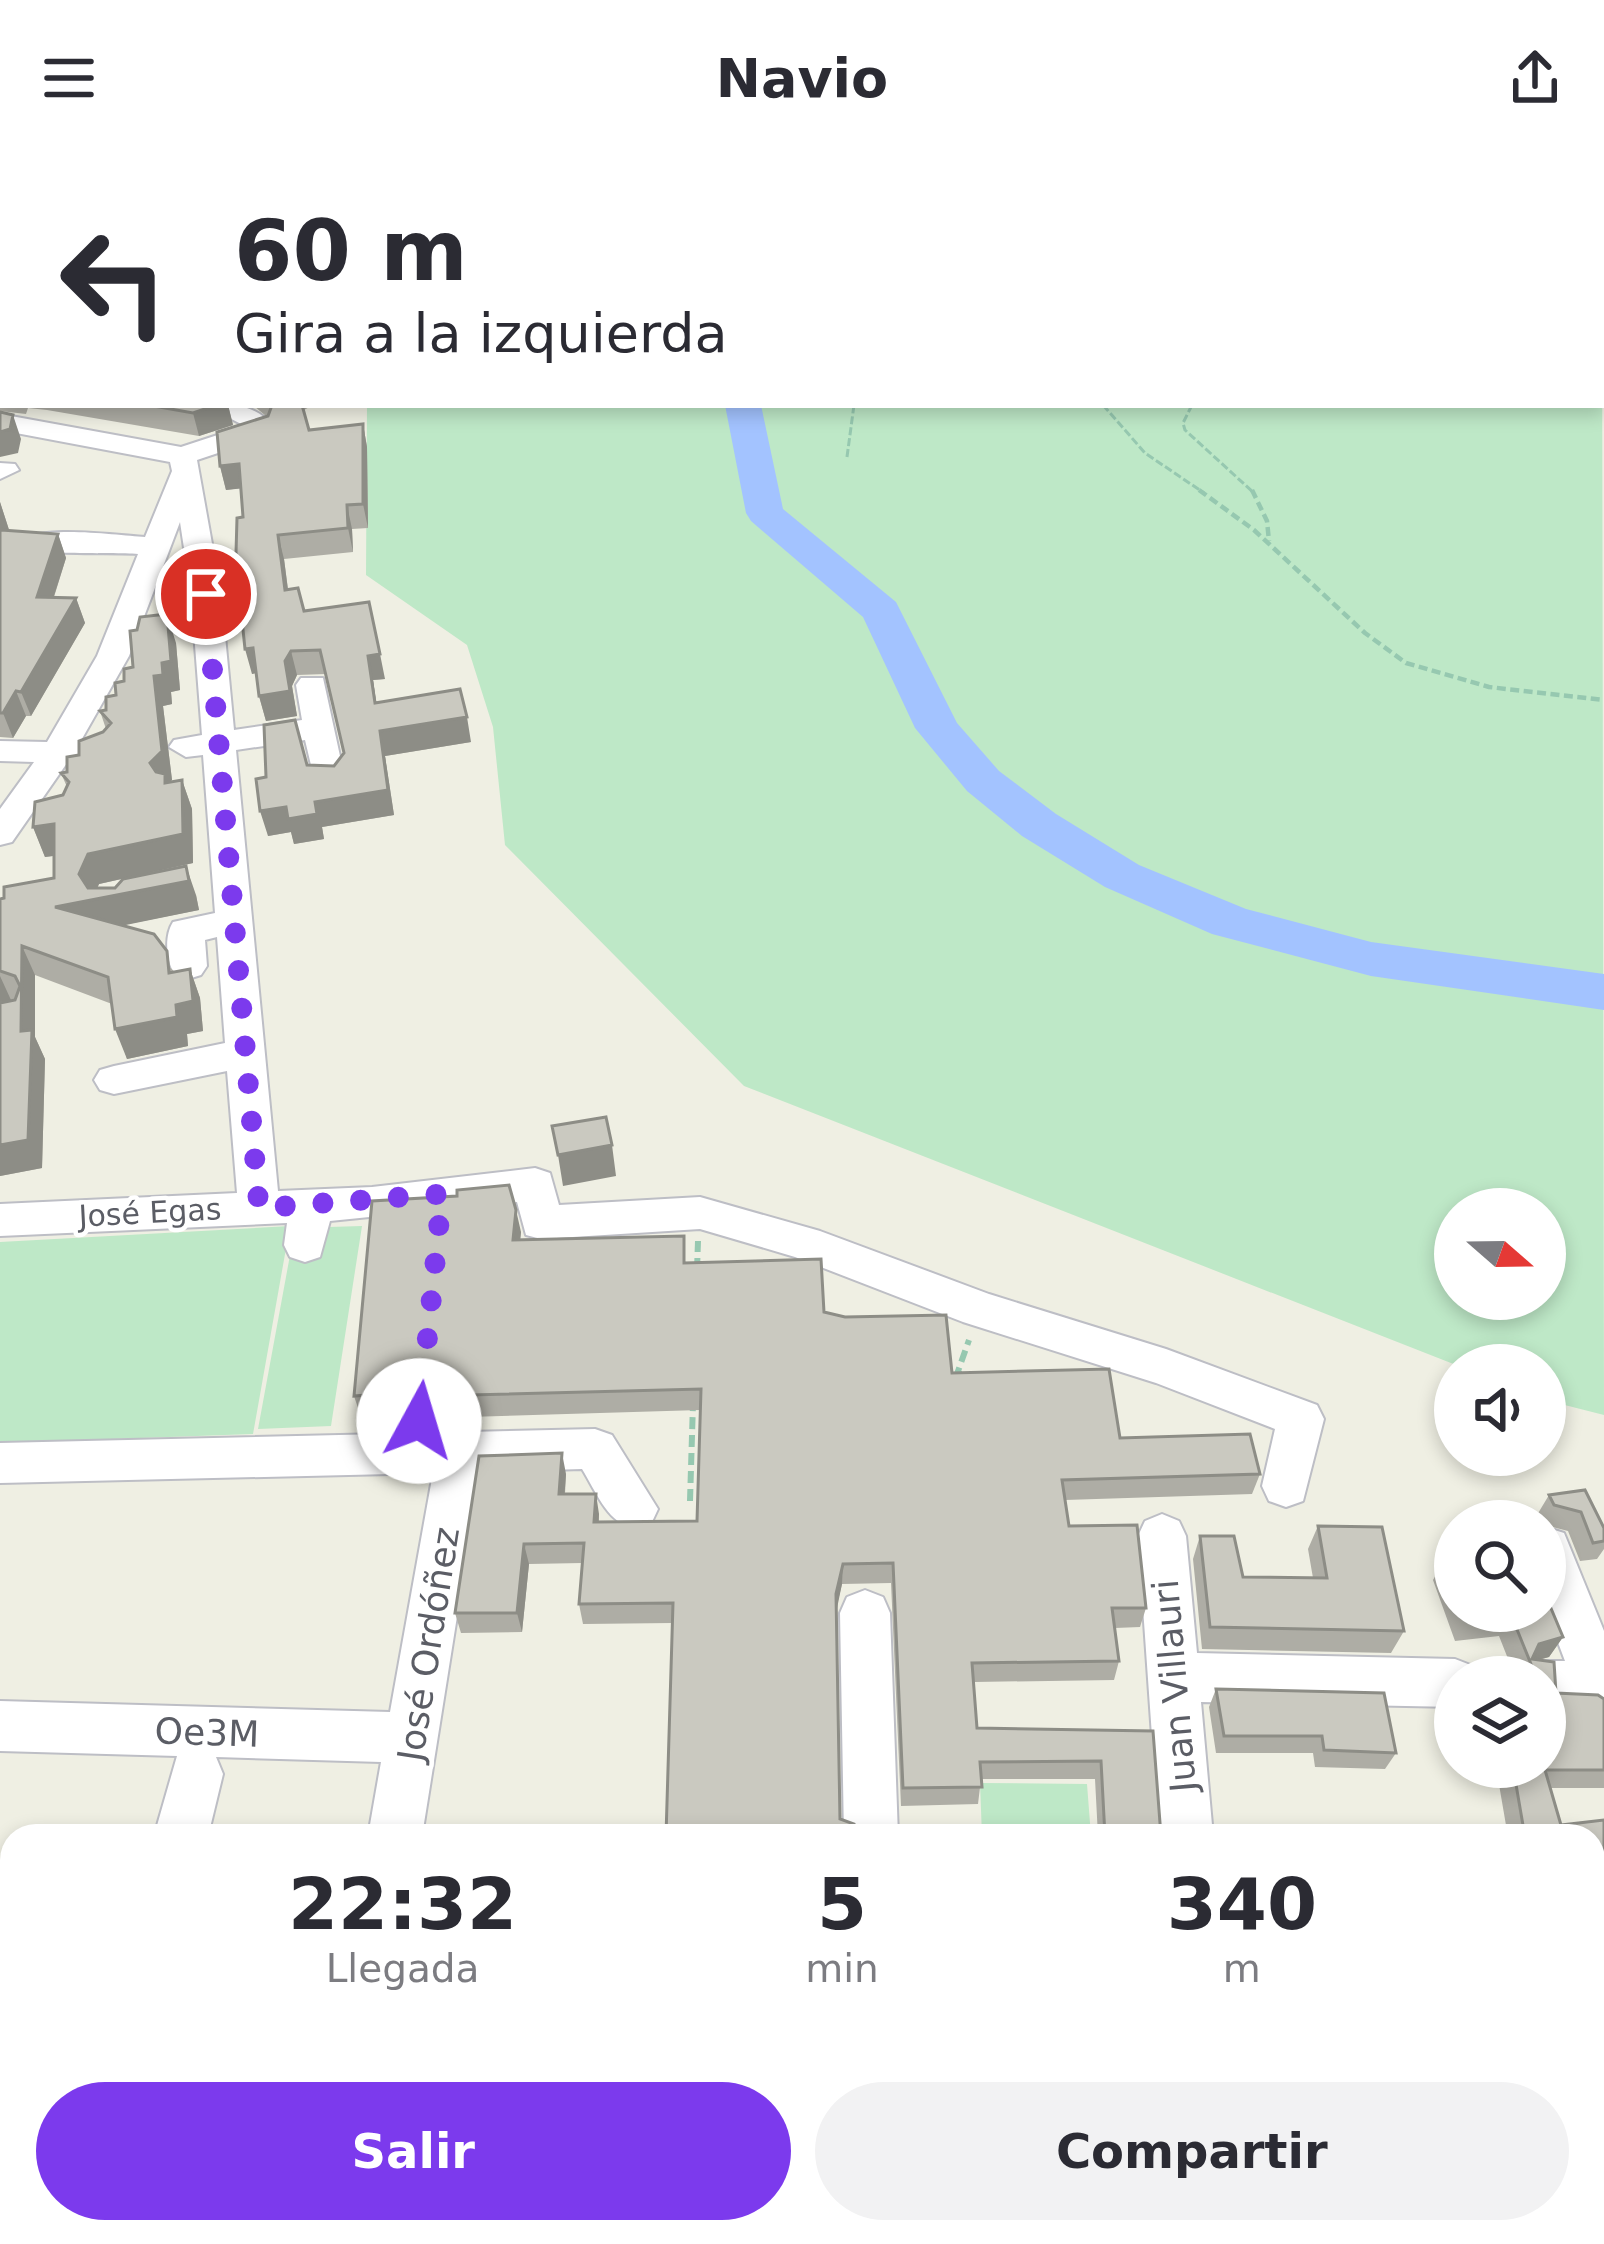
<!DOCTYPE html>
<html lang="es">
<head>
<meta charset="utf-8">
<style>
	:root { --surface:#fff; --page:#f2f2f3; --text:#2b2b33; --muted:#7c7c81; --accent:#7c3aed }
	body { margin:0; font-family:"DejaVu Sans",sans-serif; background:var(--page); color:var(--text); height:100vh; display:flex; flex-direction:column; font-size:45px; white-space:nowrap }
	* { box-sizing:border-box; margin:0 }
	p { font-size:39px; color:var(--muted) }
	.icon { flex:none; width:66px; height:66px; fill:none; stroke:currentColor; stroke-width:2; stroke-linecap:round; stroke-linejoin:round }
	.map { position:relative; flex:1; overflow:hidden }
	.drawer { position:absolute; left:0px; top:1668px; width:1605px; height:420px; display:flex; flex-direction:column; background:var(--surface); border-radius:36px 36px 0 0; box-shadow:0 6px 18px #0003 }
	.drawer>* { flex:none }
	.hud { position:absolute; left:0px; top:0px; width:1605px; height:252px; box-shadow:0 6px 18px #0003; background:#fff; color:var(--text); overflow:hidden }
	.needle { width:78px; rotate:110deg }
	.controls { position:absolute; left:1434px; top:1032px; display:grid; gap:24px }
	.controls a { display:grid; place-items:center; width:132px; height:132px; border-radius:50%; background:var(--surface); box-shadow:0 6px 18px #0003; font-size:60px }
	.pin { position:absolute; display:grid; place-items:center; width:102px; height:102px; color:#fff; margin:-51px; border:6px solid #fff; border-radius:50%; box-shadow:0 3px 12px #0007 }
	.me { position:absolute; width:132px; margin:-66px; rotate:6deg; stroke-linejoin:round; filter:drop-shadow(0 0 9px #0008) }
	.turn { display:flex; align-items:center; gap:42px; height:252px; padding:0 36px; font-size:54px }
	.turn .icon { width:156px; height:156px; stroke-width:2.5 }
	.turn b { display:block; font-size:84px; line-height:102px }
	.eta { display:flex; justify-content:space-evenly; align-items:center; height:204px; text-align:center }
	.eta b { font-size:72px; font-weight:800; line-height:84px }
	.action { display:flex; gap:24px; margin-top:auto; padding:24px 36px }
	.action a { flex:1; height:138px; border-radius:72px; background:var(--accent); color:#fff; font-size:48px; font-weight:800; line-height:138px; text-align:center }
	.action a+a { background:var(--page); color:var(--text) }
	header { display:flex; justify-content:space-between; align-items:center; height:156px; padding:0 36px; background:var(--surface); font-size:54px; font-weight:800 }
	.map>svg:first-child { display:block }
	.green { fill:#bee8c7; fill-rule:evenodd }
	.lines { fill:none; stroke-linecap:round; stroke-linejoin:round }
	.river { fill:#a3c3ff; fill-rule:evenodd }
	.minor-casing { stroke:#bdbec5; stroke-width:4 }
	.major-casing { stroke:#f9ee52; stroke-width:5 }
	.path-far2 { stroke:#96c8b0; stroke-width:3; stroke-dasharray:8 3; stroke-linecap:butt }
	.path-far1 { stroke:#96c8b0; stroke-width:4.5; stroke-dasharray:9 4.5; stroke-linecap:butt }
	.path { stroke:#96c8b0; stroke-width:6; stroke-dasharray:12 6; stroke-linecap:butt }
	.minor { fill:#fff; fill-rule:evenodd }
	.major { fill:#faffa8; fill-rule:evenodd }
	.wall { fill:#aeada5 }
	.shaded-wall { fill:#8d8d86 }
	.building { fill:#cac9c0; stroke:#8d8d86; stroke-width:3 }
	.route { stroke:#7c3aed; stroke-width:21; stroke-dasharray:0 37.8 }
	.labels { text-anchor:middle; stroke-width:9; stroke-linejoin:round; paint-order:stroke }
	.street-label { font-size:30px; fill:#5b5d65; stroke:#fff }
	.near-street-label { font-size:36px; fill:#5b5d65; stroke:#fff }
</style>
</head>
<body>
<header><svg class="icon" aria-label="menu" viewBox="0 0 24 24"><path d="M4 6h16M4 12h16M4 18h16"/></svg>Navio<svg class="icon" aria-label="share" viewBox="0 0 24 24"><path d="M12 15V3M7 8l5-5 5 5M5 13v7h14v-7"/></svg></header>
<div class="map">
<svg width="1604" height="2088" viewBox="0 0 1604 2088">
	<rect width="100%" height="100%" fill="#efefe3"/>
	<!-- green -->
	<path class="green" d="M 0,0 L 1271,0 L 1280,3 L 3,3 L 3,148 Z
		M 1602,126 L 1604,1259 L 1545,1244 L 1545,1209 L 1456,1209 L 744,930 L 505,689 L 493,571 L 467,489 L 366,419 L 367,249 L 1602,249 ZM 1455,1053 L 1545,1053 L 1545,1143 L 1455,1143 Z
		M 290,1070 L 253,1278 L 0,1287 L 0,1086 Z
		M 362,1070 L 331,1270 L 258,1273 L 295,1072 Z
		M 980,1627 L 1087,1628 L 1091,1680 L 982,1680 Z"/>
	<g class="lines">
		<!-- river -->
		<path class="river" d="M 592,0 L 622,0 L 622,3 L 592,3 Z
			M 725,249 L 761,249 L 783,353 L 896,446 L 957,567 L 999,615 L 1056,658 L 1139,709 L 1246,753 L 1371,786 L 1604,818 L 1604,854 L 1371,820 L 1212,778 L 1105,731 L 1022,680 L 967,635 L 915,572 L 863,461 L 751,365 L 746,357 Z"/>
		<defs>
			<path id="minor" d="M 1273,0 L 1301,0 L 1303,3 L 1275,3 Z
				M 1602,117 L 1604,117 L 1604,132 L 1602,132 Z
				M 204,249 C 235,249 256,247 275,273 L 272,279 L 197,304 L 221,438 L 234,574 L 302,564 L 296,529 L 301,522 L 323,522 L 345,623 L 340,630 L 316,630 L 305,584 L 236,594 L 278,1035 L 372,1031 L 535,1012 L 550,1017 L 559,1049 L 700,1041 L 820,1075 L 989,1138 L 1166,1193 L 1317,1249 L 1324,1263 L 1303,1345 L 1286,1351 L 1269,1345 L 1262,1330 L 1275,1273 L 1156,1227 L 963,1166 L 795,1101 L 700,1073 L 541,1083 L 526,1079 L 517,1046 L 330,1065 L 320,1101 L 305,1106 L 290,1101 L 284,1089 L 287,1067 L 0,1080 L 0,1048 L 237,1037 L 227,915 L 114,938 L 100,934 L 94,924 L 100,914 L 114,910 L 225,887 L 217,781 L 205,784 L 207,810 L 201,819 L 188,823 L 175,819 C 166,805 164,780 173,766 L 215,757 L 203,599 L 186,601 L 169,591 L 174,584 L 202,579 L 191,438 L 180,366 L 129,500 L 79,588 L 93,597 L 88,604 L 67,607 L 12,686 L 0,689 L 0,653 L 34,606 L 0,605 L 0,585 L 47,586 L 97,500 L 138,398 C 114,396 22,400 11,389 C 32,367 115,379 145,381 L 172,315 L 170,306 L 0,274 L 0,258 L 181,291 L 245,270 Z
				M 0,307 L 15,308 L 19,314 L 0,323 Z
				M 595,1273 L 612,1279 L 658,1353 L 651,1368 C 613,1382 600,1342 582,1313 L 480,1316 L 422,1680 L 368,1680 L 381,1606 L 216,1601 L 223,1618 L 208,1680 L 154,1680 L 177,1600 L 0,1595 L 0,1545 L 390,1556 L 433,1317 L 0,1327 L 0,1287 Z
				M 1162,1358 L 1179,1365 L 1186,1380 L 1197,1497 L 1455,1503 L 1473,1510 L 1478,1521 L 1455,1521 L 1455,1551 L 1201,1546 L 1213,1680 L 1159,1680 L 1138,1380 L 1145,1365 Z
				M 1545,1371 L 1564,1377 L 1604,1475 L 1604,1565 L 1584,1554 L 1545,1553 L 1545,1521 L 1523,1521 L 1527,1512 L 1545,1505 L 1565,1505 L 1545,1452 Z
				M 865,1434 L 883,1441 L 890,1457 L 898,1680 L 844,1680 L 840,1457 L 847,1441 Z
				M 12,1831 L 12,1889 L 0,1890 L 0,1832 Z
				M 1593,1845 L 1604,1846 L 1604,1904 L 1593,1903 Z
				M 295,2076 L 357,2076 L 355,2088 L 293,2088 Z
				M 793,2076 L 855,2076 L 855,2088 L 793,2088 Z
				M 1186,2076 L 1248,2076 L 1249,2088 L 1187,2088 Z"/>
			<path id="major" d="M 1314,0 L 1346,0 L 1348,3 L 1316,3 Z
				M 1361,0 L 1393,0 L 1395,3 L 1363,3 Z
				M 1602,77 L 1604,77 L 1604,94 L 1602,94 Z"/>
		</defs>
		<!-- minor casing -->
		<use href="#minor" class="minor-casing"/>
		<!-- major casing -->
		<use href="#major" class="major-casing"/>
		<!-- path-far2 -->
		<path class="path-far2" d="M 798,0 L 802,3
			M 1424,0 L 1431,3
			M 1103,249 L 1145,297 L 1204,337
			M 1192,249 L 1183,267 L 1185,274 L 1254,337
			M 847,301 L 854,249"/>
		<!-- path-far1 -->
		<path class="path-far1" d="M 1199,334 L 1254,374 L 1365,477 L 1406,507 L 1489,531 L 1604,544
			M 1252,334 L 1267,365 L 1269,385"/>
		<!-- path -->
		<path class="path" d="M 697,1114 L 698,1085
			M 962,1218 L 957,1218 L 969,1184
			M 690,1345 L 693,1247"/>
		<!-- minor -->
		<use href="#minor" class="minor"/>
		<!-- major -->
		<use href="#major" class="major"/>
	</g>
	<!-- wall -->
	<path class="wall" d="M 3,215 L 3,249 L 228,249 L 233,269 L 199,280 L 47,254 L 28,252 L 26,258 L 0,255 L 0,217 Z
		M 247,249 L 313,249 L 304,254 L 309,274 L 363,268 L 367,291 L 368,372 L 352,373 L 353,396 L 284,403 L 288,433 L 304,455 L 385,523 L 373,524 L 376,547 L 471,586 L 385,600 L 394,659 L 322,671 L 324,683 L 294,688 L 291,676 L 268,680 L 266,621 L 307,609 L 334,610 L 344,597 L 326,518 L 297,519 L 292,530 L 297,560 L 266,565 L 259,540 L 256,517 L 252,518 L 241,332 L 226,334 L 220,310 L 266,260 L 254,250 Z
		M 0,346 L 9,374 L 58,378 L 66,402 L 54,441 L 76,442 L 85,467 L 31,560 L 26,560 L 13,582 L 0,581 Z
		M 176,487 L 180,534 L 171,536 L 172,548 L 163,550 L 172,624 L 169,626 L 182,624 L 192,653 L 193,707 L 99,728 L 97,732 L 196,739 L 199,754 L 123,769 L 175,816 L 190,813 L 200,842 L 203,875 L 187,878 L 188,890 L 127,903 L 112,848 L 35,819 L 35,881 L 45,903 L 42,1012 L 0,1020 L 0,743 L 54,722 L 54,700 L 45,701 L 33,671 L 63,639 L 67,631 L 61,617 L 67,616 L 79,599 L 106,573 L 100,555 L 106,554 L 133,511 Z
		M 457,1040 L 521,1076 L 520,1084 L 686,1107 L 824,1156 L 952,1217 L 1120,1282 L 1260,1318 L 1252,1338 L 1065,1344 L 1069,1370 L 1146,1452 L 1140,1471 L 1115,1472 L 1119,1505 L 1114,1524 L 974,1526 L 977,1572 L 1153,1575 L 1161,1680 L 1098,1680 L 1095,1623 L 981,1623 L 978,1648 L 901,1650 L 891,1427 L 842,1428 L 836,1453 L 840,1663 L 854,1680 L 672,1467 L 583,1468 L 579,1448 L 582,1407 L 529,1408 L 522,1476 L 461,1477 L 455,1457 L 566,1318 L 565,1338 L 599,1358 L 599,1366 L 697,1365 L 700,1254 L 435,1262 L 433,1256 L 361,1261 L 354,1240 Z
		M 1585,1334 L 1604,1372 L 1604,1393 L 1597,1403 L 1580,1405 L 1568,1375 L 1545,1369 L 1545,1365 L 1540,1365 L 1537,1359 L 1549,1339 Z
		M 1318,1370 L 1404,1475 L 1391,1497 L 1202,1493 L 1193,1403 L 1200,1380 L 1243,1421 L 1313,1422 L 1308,1393 Z
		M 1455,1402 L 1455,1455 L 1545,1455 L 1563,1481 L 1549,1501 L 1539,1504 L 1556,1537 L 1604,1543 L 1604,1632 L 1550,1632 L 1561,1669 L 1604,1664 L 1604,1826 L 1593,1827 L 1593,1680 L 1467,1680 L 1469,1677 L 1507,1675 L 1496,1611 L 1545,1611 L 1545,1521 L 1509,1521 L 1514,1518 L 1499,1480 L 1455,1485 L 1433,1424 L 1445,1403 Z
		M 1216,1533 L 1396,1597 L 1385,1613 L 1315,1611 L 1313,1597 L 1216,1597 L 1209,1551 Z"/>
	<!-- shaded-wall -->
	<path class="shaded-wall" d="M 217,249 L 228,249 L 233,269 L 199,280 L 193,257 Z
		M 13,259 L 21,283 L 18,297 L 0,301 L 0,276 Z
		M 363,268 L 367,291 L 368,372 L 363,348 Z
		M 239,308 L 245,332 L 226,334 L 220,310 Z
		M 0,346 L 12,383 L 7,388 L 0,370 Z
		M 347,349 L 352,373 L 353,396 L 348,372 Z
		M 58,378 L 66,402 L 46,465 L 37,441 Z
		M 278,379 L 284,403 L 291,458 L 285,434 Z
		M 76,442 L 85,467 L 31,560 L 21,536 Z
		M 167,458 L 176,487 L 180,534 L 171,536 L 172,548 L 163,550 L 172,624 L 168,628 L 174,647 L 150,607 L 154,520 Z
		M 253,492 L 260,516 L 252,518 L 245,493 Z
		M 291,495 L 297,519 L 292,530 L 297,560 L 266,565 L 259,540 Z
		M 380,498 L 385,523 L 373,524 L 380,572 L 368,500 Z
		M 16,535 L 26,560 L 13,582 L 3,557 Z
		M 467,561 L 471,586 L 385,600 L 394,659 L 322,671 L 324,683 L 294,688 L 291,676 L 268,680 L 260,655 L 315,646 L 380,575 Z
		M 182,624 L 192,653 L 193,707 L 99,728 L 92,744 L 186,710 L 196,739 L 199,754 L 67,781 L 55,751 L 79,718 L 88,698 Z
		M 54,668 L 66,698 L 45,701 L 33,671 Z
		M 22,790 L 35,819 L 35,881 L 45,903 L 42,1012 L 0,1020 L 0,989 L 21,875 Z
		M 190,813 L 200,842 L 203,875 L 187,878 L 188,890 L 127,903 L 115,873 L 176,849 Z
		M 0,820 L 11,844 L 0,846 Z
		M 612,989 L 616,1020 L 563,1030 L 558,999 Z
		M 516,1054 L 521,1076 L 518,1106 L 513,1084 Z
		M 562,1297 L 566,1318 L 563,1359 L 559,1338 Z
		M 596,1338 L 599,1358 L 597,1386 L 594,1366 Z
		M 524,1388 L 529,1408 L 522,1476 L 517,1457 Z
		M 843,1408 L 842,1428 L 836,1457 L 836,1438 Z
		M 1563,1481 L 1549,1501 L 1530,1506 L 1539,1488 Z"/>
	<!-- building -->
	<path class="building" d="M 3,215 L 3,233 L 0,233 L 0,217 Z
		M 148,249 L 217,249 L 193,257 Z
		M 272,249 L 302,249 L 309,274 L 363,268 L 363,348 L 347,349 L 348,372 L 278,379 L 285,434 L 298,432 L 304,455 L 369,446 L 380,498 L 368,500 L 375,547 L 460,533 L 467,561 L 380,575 L 388,634 L 315,646 L 317,658 L 288,663 L 286,651 L 260,655 L 256,623 L 266,621 L 264,569 L 295,564 L 307,609 L 334,610 L 344,597 L 320,494 L 291,495 L 285,505 L 290,535 L 259,540 L 253,492 L 245,493 L 242,464 L 248,463 L 236,397 L 237,362 L 243,361 L 239,308 L 220,310 L 217,276 L 268,260 Z
		M 0,256 L 13,259 L 10,273 L 0,276 Z
		M 0,369 L 2,374 L 58,378 L 37,441 L 76,442 L 21,536 L 16,535 L 3,557 L 0,557 Z
		M 167,458 L 171,505 L 162,507 L 163,519 L 154,520 L 162,595 L 150,607 L 156,616 L 165,618 L 165,627 L 182,624 L 183,678 L 88,698 L 79,718 L 88,732 L 115,732 L 123,723 L 186,710 L 189,725 L 55,751 L 154,778 L 167,795 L 169,817 L 190,813 L 193,845 L 176,849 L 177,861 L 115,873 L 108,821 L 22,790 L 21,875 L 32,874 L 28,984 L 0,989 L 0,847 L 15,844 L 20,830 L 15,820 L 0,815 L 0,743 L 4,742 L 4,731 L 54,722 L 54,668 L 33,671 L 35,646 L 63,639 L 69,626 L 61,617 L 67,616 L 67,601 L 79,599 L 79,585 L 103,576 L 111,567 L 100,555 L 106,554 L 106,541 L 116,539 L 115,527 L 124,525 L 124,513 L 133,511 L 130,475 L 137,474 L 140,461 Z
		M 606,961 L 612,989 L 558,999 L 552,970 Z
		M 509,1029 L 516,1054 L 513,1084 L 684,1080 L 684,1107 L 821,1103 L 824,1156 L 845,1161 L 946,1159 L 952,1217 L 1109,1213 L 1120,1282 L 1250,1278 L 1260,1318 L 1062,1324 L 1069,1370 L 1137,1369 L 1146,1452 L 1112,1452 L 1119,1505 L 972,1507 L 977,1572 L 1153,1575 L 1161,1680 L 1105,1680 L 1101,1605 L 980,1606 L 982,1631 L 903,1632 L 893,1407 L 843,1408 L 836,1438 L 840,1663 L 854,1668 L 854,1680 L 666,1680 L 673,1447 L 579,1448 L 584,1387 L 524,1388 L 517,1457 L 455,1457 L 479,1300 L 562,1297 L 559,1338 L 596,1338 L 594,1366 L 697,1365 L 701,1233 L 429,1240 L 430,1234 L 354,1240 L 372,1045 L 457,1040 L 457,1034 Z
		M 1585,1334 L 1604,1372 L 1604,1385 L 1593,1387 L 1581,1356 L 1554,1349 L 1549,1339 Z
		M 1318,1370 L 1382,1371 L 1404,1475 L 1210,1471 L 1200,1380 L 1234,1380 L 1243,1421 L 1327,1422 Z
		M 1455,1402 L 1455,1432 L 1445,1403 Z
		M 1545,1438 L 1563,1481 L 1539,1488 L 1532,1503 L 1554,1506 L 1556,1537 L 1598,1539 L 1604,1543 L 1604,1614 L 1545,1614 L 1561,1669 L 1604,1664 L 1604,1812 L 1593,1814 L 1593,1680 L 1470,1680 L 1469,1677 L 1524,1675 L 1513,1611 L 1545,1611 L 1545,1521 L 1512,1521 L 1511,1518 L 1535,1518 L 1512,1461 L 1467,1465 L 1463,1455 L 1545,1455 Z
		M 1216,1533 L 1384,1537 L 1396,1597 L 1324,1594 L 1322,1580 L 1224,1580 Z"/>
	<g class="lines">
		<!-- route -->
		<path class="route" d="M 206,438 L 259,1052 L 442,1038 L 419,1265"/>
	</g>
	<g class="labels">
		<!-- street labels -->
		<g class="street-label">
			<text transform="translate(150 1057) rotate(-3)" y="10">José Egas</text>
		</g>
		<!-- near-street labels -->
		<g class="near-street-label">
			<text transform="translate(428 1488) rotate(-81)" y="13">José Ordóñez</text>
			<text transform="translate(1174 1530) rotate(-95)" y="13">Juan Villauri</text>
			<text transform="translate(207 1576) rotate(2)" y="13">Oe3M</text>
		</g>
	</g>
</svg>
<div class="controls">
<a><svg class="needle" viewBox="-14 -14 28 28"><path d="M0-13l5 13h-10z" fill="#e53935"/><path d="M0 13l5-13h-10z" fill="#7c7c81"/></svg></a>
<a><svg class="icon" aria-label="sound" viewBox="0 0 24 24"><path d="M4 9h4l5-4v14l-5-4H4zM17 9q2 3 0 6"/></svg></a>
<a><svg class="icon" aria-label="search" viewBox="0 0 24 24"><circle cx="10" cy="10" r="6"/><path d="M15 15l6 6"/></svg></a>
<a><svg class="icon" aria-label="layers" viewBox="0 0 24 24"><path d="M12 4l9 5-9 5-9-5zM3 14l9 5 9-5"/></svg></a>
</div>
<div class="pin" style="left:206px;top:438px;background:#d93025"><svg class="icon" aria-label="arrive" viewBox="0 0 24 24"><path d="M6 21V4h12l-3 4 3 4H6"/></svg></div>
<svg class="me" style="left:419px;top:1265px" viewBox="-20 -20 40 40"><circle r="19" fill="#fff"/><path d="M0-13L10 11 0 6-10 11z" fill="#7c3aed"/></svg>
<div class="hud">
<div class="turn"><svg class="icon" aria-label="left" viewBox="0 0 24 24"><path d="M17 20v-9H6M10 6l-5 5 5 5"/></svg><div><b>60 m</b>Gira a la izquierda</div></div>
</div>
<section class="drawer">
<div class="eta">
<div><b>22:32</b><p>Llegada</p></div>
<div><b>5</b><p>min</p></div>
<div><b>340</b><p>m</p></div>
</div>
<div class="action"><a>Salir</a><a>Compartir</a></div>
</section>
</div>
</body>
</html>
